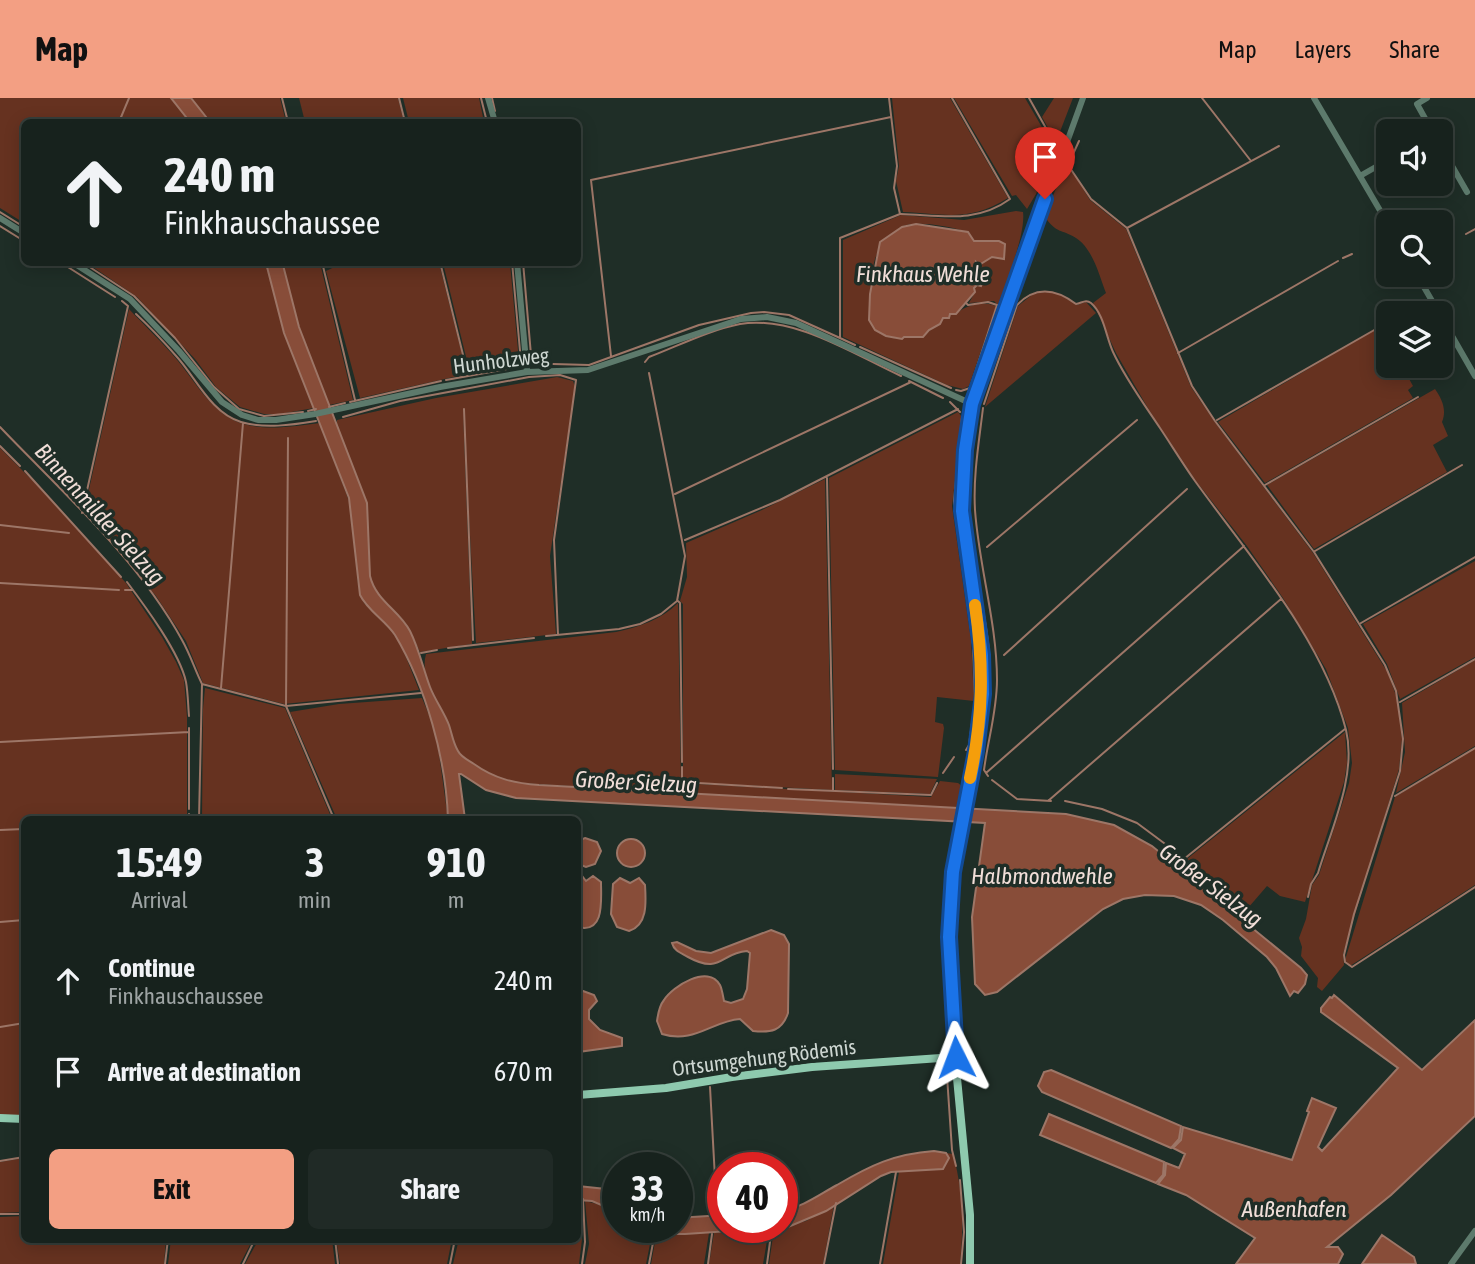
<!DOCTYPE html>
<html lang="en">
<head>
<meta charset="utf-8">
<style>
	:root { --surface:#17221d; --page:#202a26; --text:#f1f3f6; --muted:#9ea4a4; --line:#363f3b; --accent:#f39f83 }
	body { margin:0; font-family:"Asap Condensed",sans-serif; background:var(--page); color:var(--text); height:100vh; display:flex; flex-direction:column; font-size:26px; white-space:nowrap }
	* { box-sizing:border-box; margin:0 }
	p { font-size:23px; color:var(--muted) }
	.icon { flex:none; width:38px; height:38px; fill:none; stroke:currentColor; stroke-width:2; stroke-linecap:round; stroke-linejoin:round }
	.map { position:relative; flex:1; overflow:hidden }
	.details { position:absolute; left:21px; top:718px; width:560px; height:427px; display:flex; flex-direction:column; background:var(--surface); border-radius:10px; box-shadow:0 4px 18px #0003,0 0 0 2px var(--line) }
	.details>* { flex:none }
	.top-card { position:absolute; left:21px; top:21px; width:560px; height:147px; border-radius:10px; box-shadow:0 4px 18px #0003,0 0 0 2px var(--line); background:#17221d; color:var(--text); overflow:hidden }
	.buttons { position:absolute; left:1376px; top:21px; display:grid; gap:14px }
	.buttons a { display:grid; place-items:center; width:77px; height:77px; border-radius:10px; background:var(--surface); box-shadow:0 4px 18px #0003,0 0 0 2px var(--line); font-size:35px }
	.speed { position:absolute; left:602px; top:1054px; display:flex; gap:14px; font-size:35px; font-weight:700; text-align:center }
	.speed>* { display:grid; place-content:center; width:91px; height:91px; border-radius:50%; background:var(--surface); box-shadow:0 4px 18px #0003,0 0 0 2px var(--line); line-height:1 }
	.speed small { font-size:18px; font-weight:400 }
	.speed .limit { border:10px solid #d22; background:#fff; color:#111 }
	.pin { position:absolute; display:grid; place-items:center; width:60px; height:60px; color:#fff; margin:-72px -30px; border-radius:50% 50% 50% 0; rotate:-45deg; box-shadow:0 0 7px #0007 }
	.pin .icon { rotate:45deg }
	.me { position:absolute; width:77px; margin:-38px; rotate:357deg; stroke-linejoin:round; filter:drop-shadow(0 0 5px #0008) }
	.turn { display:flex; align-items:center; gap:24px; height:147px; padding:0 28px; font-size:32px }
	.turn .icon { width:91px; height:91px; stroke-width:2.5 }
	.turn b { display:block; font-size:49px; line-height:60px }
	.eta { display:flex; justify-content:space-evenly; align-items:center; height:119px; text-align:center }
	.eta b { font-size:42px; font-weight:700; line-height:49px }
	.button { display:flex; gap:14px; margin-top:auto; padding:14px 28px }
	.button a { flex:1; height:80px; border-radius:10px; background:var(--accent); color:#111; font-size:28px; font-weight:700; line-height:80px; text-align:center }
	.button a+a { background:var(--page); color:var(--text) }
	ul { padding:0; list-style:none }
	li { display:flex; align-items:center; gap:21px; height:91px; padding:0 28px }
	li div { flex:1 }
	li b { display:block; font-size:26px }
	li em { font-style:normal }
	header { display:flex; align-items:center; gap:42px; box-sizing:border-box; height:98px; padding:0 35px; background:var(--accent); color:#111 }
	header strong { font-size:33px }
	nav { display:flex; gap:38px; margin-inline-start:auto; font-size:24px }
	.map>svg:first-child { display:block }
	.green { fill:#663220 }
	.water { fill:#884d39; stroke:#9d7667; stroke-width:2 }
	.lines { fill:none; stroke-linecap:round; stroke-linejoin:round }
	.stream { stroke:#9d7667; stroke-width:2 }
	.minor { stroke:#5d7a6c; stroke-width:6 }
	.major { stroke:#8ec9ae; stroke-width:8 }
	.route-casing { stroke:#114b97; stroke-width:18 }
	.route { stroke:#1a73e8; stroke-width:12 }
	.slow { stroke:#f59e0b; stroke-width:12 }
	.labels { text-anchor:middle; stroke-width:7; stroke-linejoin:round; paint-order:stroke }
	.street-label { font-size:21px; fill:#cdd6d1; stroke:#1f2e27 }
	.water-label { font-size:23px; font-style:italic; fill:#f1ded8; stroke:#1f2e27 }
</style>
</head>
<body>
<header>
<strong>Map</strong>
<nav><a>Map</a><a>Layers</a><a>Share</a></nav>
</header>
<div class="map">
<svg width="1475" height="1166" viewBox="0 0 1475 1166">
	<rect width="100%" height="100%" fill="#1f2e27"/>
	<!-- green -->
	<path class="green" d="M 0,0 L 171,0 L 190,24 L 24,24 L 24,125 L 0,110 Z
		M 191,0 L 280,0 L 286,24 L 210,24 Z
		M 299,0 L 398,0 L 404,24 L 305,24 Z
		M 403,0 L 479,0 L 484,24 L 409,24 Z
		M 892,0 L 950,0 L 1008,100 C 970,124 946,116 903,114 L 896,83 L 899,68 Z
		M 954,0 L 1025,0 L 1054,50 L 1036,96 L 1027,111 L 1016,97 L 1012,98 Z
		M 1054,0 L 1073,0 L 1056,44 L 1042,19 Z
		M 1066,68 L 1073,75 L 1090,102 L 1126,131 L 1191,289 L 1214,323 L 1313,455 L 1388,575 L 1398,603 L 1402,641 L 1399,671 L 1343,856 L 1344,867 L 1322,893 L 1317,889 L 1318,880 L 1301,858 L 1302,849 L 1299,840 L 1306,821 L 1312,787 L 1319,777 L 1349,685 L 1352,665 L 1348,630 L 1326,571 L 1283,500 L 1247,448 L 1196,383 L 1149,312 L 1116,255 L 1093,205 L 1106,195 C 1099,177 1093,151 1076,140 C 1060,130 1058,137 1044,118 Z
		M 1016,113 L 1023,114 C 1026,135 1006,186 998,207 L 994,203 L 969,205 L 975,194 L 973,190 L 977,187 L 978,177 L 975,163 L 986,163 L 992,159 L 1003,161 L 1005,146 L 998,143 L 974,143 L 968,134 C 952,129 919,122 903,128 C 896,131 880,148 877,156 C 869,173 867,221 882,235 C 890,243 908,240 918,238 L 920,240 C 932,234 941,217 956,216 C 965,207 984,202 996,208 L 969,288 L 963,291 L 947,287 L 843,239 L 843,142 L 901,117 L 964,122 Z
		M 345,164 L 439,165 L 467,276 L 360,300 L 326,173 Z
		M 87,165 L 266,165 L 284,235 L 314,310 L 280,316 L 264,316 L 240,309 L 216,289 L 195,261 L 137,199 Z
		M 282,165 L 320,165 L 353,302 L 329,307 L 299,229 Z
		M 443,165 L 510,165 L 519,263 L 517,267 L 470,275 Z
		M 1049,193 L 1059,196 L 1077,207 L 1086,204 L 1096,215 L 985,309 L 1018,208 L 1033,196 Z
		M 129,211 C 145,228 163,245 178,263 C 196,285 214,318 244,326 C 267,333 296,328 320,325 L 352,411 L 358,486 L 364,505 L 392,532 L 402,549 L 419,592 L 284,606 L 203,585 L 186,543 L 156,498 L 84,414 Z
		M 1388,224 L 1388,268 L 1402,268 L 1413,288 L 1408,292 L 1413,300 L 1265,385 L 1218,324 Z
		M 557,279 L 573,283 L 575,289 L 550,458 L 556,536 L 476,545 L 463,311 L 472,546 L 420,554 C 415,544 411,532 404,523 C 391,507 376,499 370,478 L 367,405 L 337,327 L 337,322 L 436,300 Z
		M 1435,291 C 1442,301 1447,312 1442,324 L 1448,338 L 1433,347 L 1447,374 L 1314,451 L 1267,387 Z
		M 958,314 L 962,319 L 952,408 L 971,542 L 974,603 L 937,599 L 935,624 L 943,626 L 944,630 L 938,679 L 835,672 L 829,380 Z
		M 0,350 L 34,384 L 126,485 L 162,539 L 176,564 L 184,582 L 187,619 L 187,721 L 24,721 L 24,1018 L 0,1017 Z
		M 825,381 L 832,692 L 683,684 L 683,506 L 680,503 L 687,479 L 686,445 L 762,412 Z
		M 1475,463 L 1475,559 L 1400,601 L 1387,566 L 1363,526 Z
		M 678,505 L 681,685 L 931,699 L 940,683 L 958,685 L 963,689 L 959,711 L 519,685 C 498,681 477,672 461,657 C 453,649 453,637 449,627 C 440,605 419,581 426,556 L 616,534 C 639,529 661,522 678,505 Z
		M 1475,562 L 1475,648 L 1396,695 L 1405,654 L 1402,605 Z
		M 205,590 L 285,610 L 332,721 L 202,721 L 203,611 Z
		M 422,600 L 436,634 L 448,721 L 337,721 L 290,614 L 339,606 Z
		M 1345,634 L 1347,665 L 1344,684 L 1305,804 L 1280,798 L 1267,788 L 1248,810 L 1187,761 Z
		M 1475,650 L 1475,787 L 1350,868 L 1345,862 L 1395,699 Z
		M 835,676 L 937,681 L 930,696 L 835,692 Z
		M 946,1055 L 953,1056 C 963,1092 964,1129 960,1166 L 883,1166 L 899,1074 L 911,1073 L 949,1060 Z
		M 24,1060 L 24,1114 L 0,1115 L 0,1064 Z
		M 578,1102 L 582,1141 L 579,1166 L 453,1166 L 459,1141 L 578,1141 Z
		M 585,1103 L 605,1108 L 618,1114 L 618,1129 L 648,1129 L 653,1131 L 646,1166 L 585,1166 L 589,1146 Z
		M 834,1107 L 823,1166 L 769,1166 L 774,1131 L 806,1123 Z
		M 24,1118 L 24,1141 L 166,1141 L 164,1166 L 0,1166 L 0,1119 Z
		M 769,1131 L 763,1166 L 709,1166 L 714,1135 Z
		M 657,1133 L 669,1136 L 709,1135 L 704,1166 L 651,1166 Z
		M 171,1141 L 253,1141 L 240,1166 L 168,1166 Z
		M 259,1141 L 332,1141 L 335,1166 L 245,1166 Z
		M 336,1141 L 452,1141 L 447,1166 L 340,1166 Z"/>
	<!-- water -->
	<path class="water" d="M 171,0 L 191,0 L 210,24 L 190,24 Z
		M 916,126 L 968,134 L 974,143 L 999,143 L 1005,146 L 1004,161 L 992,159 L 979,167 L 976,164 L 977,179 L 983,183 L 981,188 L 977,187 L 974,190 L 975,194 L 956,216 L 950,216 L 949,220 L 943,220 L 940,226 L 929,232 L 923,239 L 904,239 L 902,241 L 886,238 L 875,232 L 869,222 L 870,196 L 880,144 L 902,129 Z
		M 266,165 L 282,165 L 283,167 L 299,229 L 367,405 L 370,478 C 376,503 399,512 410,533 C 419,551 423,570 430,589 C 435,602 444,614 449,627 C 452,636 453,645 458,653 C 461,659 468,662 474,666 C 495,681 514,685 539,687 L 1066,716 L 1114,727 L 1152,748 L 1301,870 L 1307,877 L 1305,886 L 1298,895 L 1294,893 L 1290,898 L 1276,870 L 1267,859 L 1223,822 L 1201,807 L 1174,798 L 1145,797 L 1123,801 L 1103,811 L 997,894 L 985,897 L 975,886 L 972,819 L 985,725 L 516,700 L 486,692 L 461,676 L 459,676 L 465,721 L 448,721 C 446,661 426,589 395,537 C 385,522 368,513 360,497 L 349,400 L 284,235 Z
		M 585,740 L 597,744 L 601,753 L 595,766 L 586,769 L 578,766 L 578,743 Z
		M617 755a14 14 0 1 1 28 0a14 14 0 1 1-28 0Z
		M 578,777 L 582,778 L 586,783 L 593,778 L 601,784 C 601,802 605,836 578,829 Z
		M 620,780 L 630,785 L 639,780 L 645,787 C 646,804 648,827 629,833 L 617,829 L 611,816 L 613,786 Z
		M 771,832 L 784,837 L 789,846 L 788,915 C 782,933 771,935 753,933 L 740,921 C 712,923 694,946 662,936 L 657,923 C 658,916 659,908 664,902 C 673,888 708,866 720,887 C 722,891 723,898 724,903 L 731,905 L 743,901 L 747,891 L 750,855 L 747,853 C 720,855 721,877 688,859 C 681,855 674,853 672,845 L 677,844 L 696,853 L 711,855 Z
		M 583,893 L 594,897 L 597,903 L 589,912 L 589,921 L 600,932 L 622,940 L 622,948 L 578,954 L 578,896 Z
		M 1334,897 L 1422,972 L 1475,922 L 1475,1018 L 1391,1097 L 1327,1149 L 1338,1149 L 1343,1156 L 1338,1166 L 1236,1166 L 1255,1140 L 1186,1097 L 1158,1086 L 1165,1077 L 1166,1065 L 1179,1070 L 1185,1056 L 1173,1050 L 1181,1042 L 1183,1029 L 1292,1062 L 1309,1014 L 1307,1013 L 1312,1000 L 1336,1010 L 1318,1049 L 1322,1053 L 1398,970 L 1321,914 L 1321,910 L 1330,899 L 1332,900 Z
		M 1051,972 L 1181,1028 L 1179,1041 L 1171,1050 L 1042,994 L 1038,988 L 1044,974 Z
		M 1049,1016 L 1164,1064 L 1163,1077 L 1156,1085 L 1040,1037 Z
		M 934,1053 L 946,1055 L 949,1060 L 943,1071 L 891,1074 L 881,1078 L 826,1113 L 788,1129 L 685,1136 L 669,1136 L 648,1129 L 677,1129 L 677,1120 L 723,1117 L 723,1129 L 782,1129 L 782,1112 C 802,1110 820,1096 837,1087 C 871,1067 894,1056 934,1053 Z
		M 578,1088 L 606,1091 L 618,1097 L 618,1114 L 592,1103 L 578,1102 Z
		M 1382,1137 L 1414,1159 L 1416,1166 L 1362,1166 Z"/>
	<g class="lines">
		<!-- stream -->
		<path class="stream" d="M 282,0 L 288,24
			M 399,0 L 405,24
			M 481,0 L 487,24
			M 492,0 L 495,13
			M 1029,0 L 1056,48
			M 1202,0 L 1251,63
			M 119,24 L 129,0
			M 1079,43 L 1068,67 L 1091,101 L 1127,130 L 1192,288 L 1215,323 L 1314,454 L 1385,567 L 1396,593 L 1403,641 L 1400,673 L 1354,816 L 1344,857 L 1345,864 L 1352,869 L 1475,789
			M 0,114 L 24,129
			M 901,116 C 940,117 976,126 1010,101 L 952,0
			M 0,128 L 24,143
			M 1127,130 L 1279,48
			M 1466,136 L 1475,131
			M 1343,160 L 1352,156
			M 60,164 L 115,199
			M 82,164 L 134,198 L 175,240 L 214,289 L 239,311 L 264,318 L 303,314
			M 322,164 L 355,302
			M 440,164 L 468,277
			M 512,164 L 521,264 L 517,269
			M 523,164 L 531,257 L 537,267 L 549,266
			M 136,216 C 150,229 164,244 177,259 C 196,280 211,315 241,324 C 264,331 292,327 316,323
			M 855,247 L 840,240 L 840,140 L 900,116 L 894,90 L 897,68 L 889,0
			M 860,249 L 951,290
			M 1178,255 L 1338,163
			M 611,258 L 591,82 L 891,19
			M 645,264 L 649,259 C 678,248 709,232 740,226 C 794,217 853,256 901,278
			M 553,266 L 589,267 L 699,227 L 751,215 L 764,214 L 789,217 L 840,240
			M 446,282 L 512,270
			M 909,283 L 943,300
			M 956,292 L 961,293 L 970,290 L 997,207 L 988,204 L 968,207 L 966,205
			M 350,304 L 441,283
			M 950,304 L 960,314
			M 977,304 L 996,248
			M 984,306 L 1017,207 C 1036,187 1056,191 1076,206 C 1082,205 1086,201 1091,205 C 1104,216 1106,239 1113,254 C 1125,280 1144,306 1160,330 C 1172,348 1183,366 1195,383 C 1249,458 1323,541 1346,632 C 1357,677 1331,732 1318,775 L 1311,786 L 1308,799
			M 329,309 L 345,305
			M 976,309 C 969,341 964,378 966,411 C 970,459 985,506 989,554 C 992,597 986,630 977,672
			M 983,310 C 979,344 973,378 975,412 C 979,469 997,525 997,582 C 997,613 988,641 984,672 L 988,678
			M 464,311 L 473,542
			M 308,313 L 316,311
			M 343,319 L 400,303 L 529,279 L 560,277 L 576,282 L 554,442 L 558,537
			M 962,319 L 954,403 L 973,546 L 975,603 L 969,647 L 966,652
			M 1217,322 L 1383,227
			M 0,329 C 64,396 137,460 182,542 C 190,556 195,572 202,586 L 286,608 L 421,595
			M 288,340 L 286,608 L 334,721
			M 0,348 L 20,368
			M 25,373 L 121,479
			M 827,380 L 833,671
			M 1265,387 L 1418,299
			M 675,396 L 911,284
			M 82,415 L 128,208 L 122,203
			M 0,427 L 69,435
			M 685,442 L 780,402 L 958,311
			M 987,449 L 1137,322
			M 1315,453 L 1462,367
			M 127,484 C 145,508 180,555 186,584 C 188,595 188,607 189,618
			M 0,485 L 119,492
			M 125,492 L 132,492
			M 678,503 L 680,505 L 682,664
			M 1361,525 L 1475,459
			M 546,538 L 619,531 L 640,526 L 661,516 L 677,503 L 685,458 L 649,275
			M 448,550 L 534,540
			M 421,555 L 437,552
			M 1004,557 L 1187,391
			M 221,590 L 243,325
			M 1400,604 L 1475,561
			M 189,630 L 189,711
			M 0,644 L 189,634
			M 682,669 L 682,682
			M 943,675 L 954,659
			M 986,675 L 1244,448
			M 992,682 L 1017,701 L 1051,703
			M 682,684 L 782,690
			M 788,691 L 931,697
			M 833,693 L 833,680
			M 931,697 L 937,685
			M 1395,698 L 1475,650
			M 1048,703 L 1281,501
			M 1065,703 L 1102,711 L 1137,725 L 1176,754
			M 970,712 L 974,688
			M 189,721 L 189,716
			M 199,721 L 202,586
			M 0,732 L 24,731
			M 1182,759 L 1189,764
			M 1184,761 L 1345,631
			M 1193,768 L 1258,820
			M 0,824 L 24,822
			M 0,929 L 24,925
			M 947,978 L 952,1052 L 956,1068
			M 710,989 L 717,1117
			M 0,1063 L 24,1059
			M 960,1082 L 964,1134 L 961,1166
			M 0,1116 L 24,1116
			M 335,1141 L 338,1166
			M 165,1166 L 168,1141
			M 243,1166 L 255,1141
			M 450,1166 L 455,1141
			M 582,1166 L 585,1144 L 583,1101
			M 649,1166 L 656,1129
			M 708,1166 L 712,1136
			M 767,1166 L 772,1129
			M 824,1166 L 836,1105
			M 880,1166 L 896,1074"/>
		<!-- minor -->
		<path class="minor" d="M 488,0 L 495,24
			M 1314,0 L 1388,126
			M 1427,0 L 1417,6 L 1432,33
			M 1440,47 L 1467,94
			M 1360,78 L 1388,62
			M 0,120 L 24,135
			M 72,164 L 130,201 L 179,253 L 222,304 L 242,317 L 258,322 L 276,322 L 315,316 L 440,289 L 527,274 L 588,272 L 741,221 L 767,219 L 796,225 L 972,306
			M 517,164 L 527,274
			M 1417,177 L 1439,215
			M 1440,217 L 1475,278
			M 955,959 C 953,897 945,836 953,774 C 960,714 980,656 983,596 C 985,536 968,476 963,417 C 960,380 965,342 972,306 L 1083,0
			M 1451,1166 L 1475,1133"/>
		<!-- major -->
		<path class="major" d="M 578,997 L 666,990 L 732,979 L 812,969 L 955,959 L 970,1117 L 970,1166
			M 0,1020 L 24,1021"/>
	</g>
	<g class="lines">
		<defs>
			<path id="route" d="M 956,959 L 949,839 L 953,774 L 976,653 L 983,596 L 982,557 L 962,413 L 965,352 L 972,306 L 1045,101"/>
		</defs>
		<!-- route casing -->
		<use href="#route" class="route-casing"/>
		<!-- route -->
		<use href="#route" class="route"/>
		<!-- slow -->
		<path class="slow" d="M 970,680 C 983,619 984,569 975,507"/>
	</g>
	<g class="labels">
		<!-- street labels -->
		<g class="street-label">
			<text transform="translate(501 263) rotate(-7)" y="7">Hunholzweg</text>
			<text transform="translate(764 960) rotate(-7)" y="7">Ortsumgehung Rödemis</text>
		</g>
		<!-- water labels -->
		<g class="water-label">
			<text x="923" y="184">Finkhaus Wehle</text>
			<text transform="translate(100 416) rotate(48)" y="8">Binnenmilder Sielzug</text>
			<text transform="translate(636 684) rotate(3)" y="8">Großer Sielzug</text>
			<text x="1042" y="786">Halbmondwehle</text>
			<text transform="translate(1211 787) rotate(37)" y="8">Großer Sielzug</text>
			<text x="1294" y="1119">Außenhafen</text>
		</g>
	</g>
</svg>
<div class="buttons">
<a><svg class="icon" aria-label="sound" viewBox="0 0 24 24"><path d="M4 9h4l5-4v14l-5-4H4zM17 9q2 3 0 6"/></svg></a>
<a><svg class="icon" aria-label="search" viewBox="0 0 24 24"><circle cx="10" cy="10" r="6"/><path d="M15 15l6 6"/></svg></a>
<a><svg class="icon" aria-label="layers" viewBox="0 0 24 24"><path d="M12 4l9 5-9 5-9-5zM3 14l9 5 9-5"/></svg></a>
</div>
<div class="speed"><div>33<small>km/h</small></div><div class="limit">40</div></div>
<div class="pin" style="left:1045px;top:101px;background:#d93025"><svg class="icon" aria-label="arrive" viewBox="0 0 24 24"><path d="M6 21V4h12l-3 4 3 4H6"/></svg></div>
<svg class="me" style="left:956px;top:959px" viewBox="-20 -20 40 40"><path d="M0-17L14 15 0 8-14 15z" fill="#1a73e8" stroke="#fff" stroke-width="4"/></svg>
<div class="top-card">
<div class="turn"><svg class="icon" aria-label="ahead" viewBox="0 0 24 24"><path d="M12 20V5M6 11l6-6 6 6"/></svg><div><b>240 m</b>Finkhauschaussee</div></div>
</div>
<section class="details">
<div class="eta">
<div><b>15:49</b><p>Arrival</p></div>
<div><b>3</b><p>min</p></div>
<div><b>910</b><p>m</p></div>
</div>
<ul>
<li><svg class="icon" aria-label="ahead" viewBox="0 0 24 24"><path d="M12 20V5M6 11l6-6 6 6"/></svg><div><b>Continue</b><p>Finkhauschaussee</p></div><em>240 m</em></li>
<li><svg class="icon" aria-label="arrive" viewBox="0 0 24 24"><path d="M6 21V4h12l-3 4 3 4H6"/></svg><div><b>Arrive at destination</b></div><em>670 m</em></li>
</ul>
<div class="button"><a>Exit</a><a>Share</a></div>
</section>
</div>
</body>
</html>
